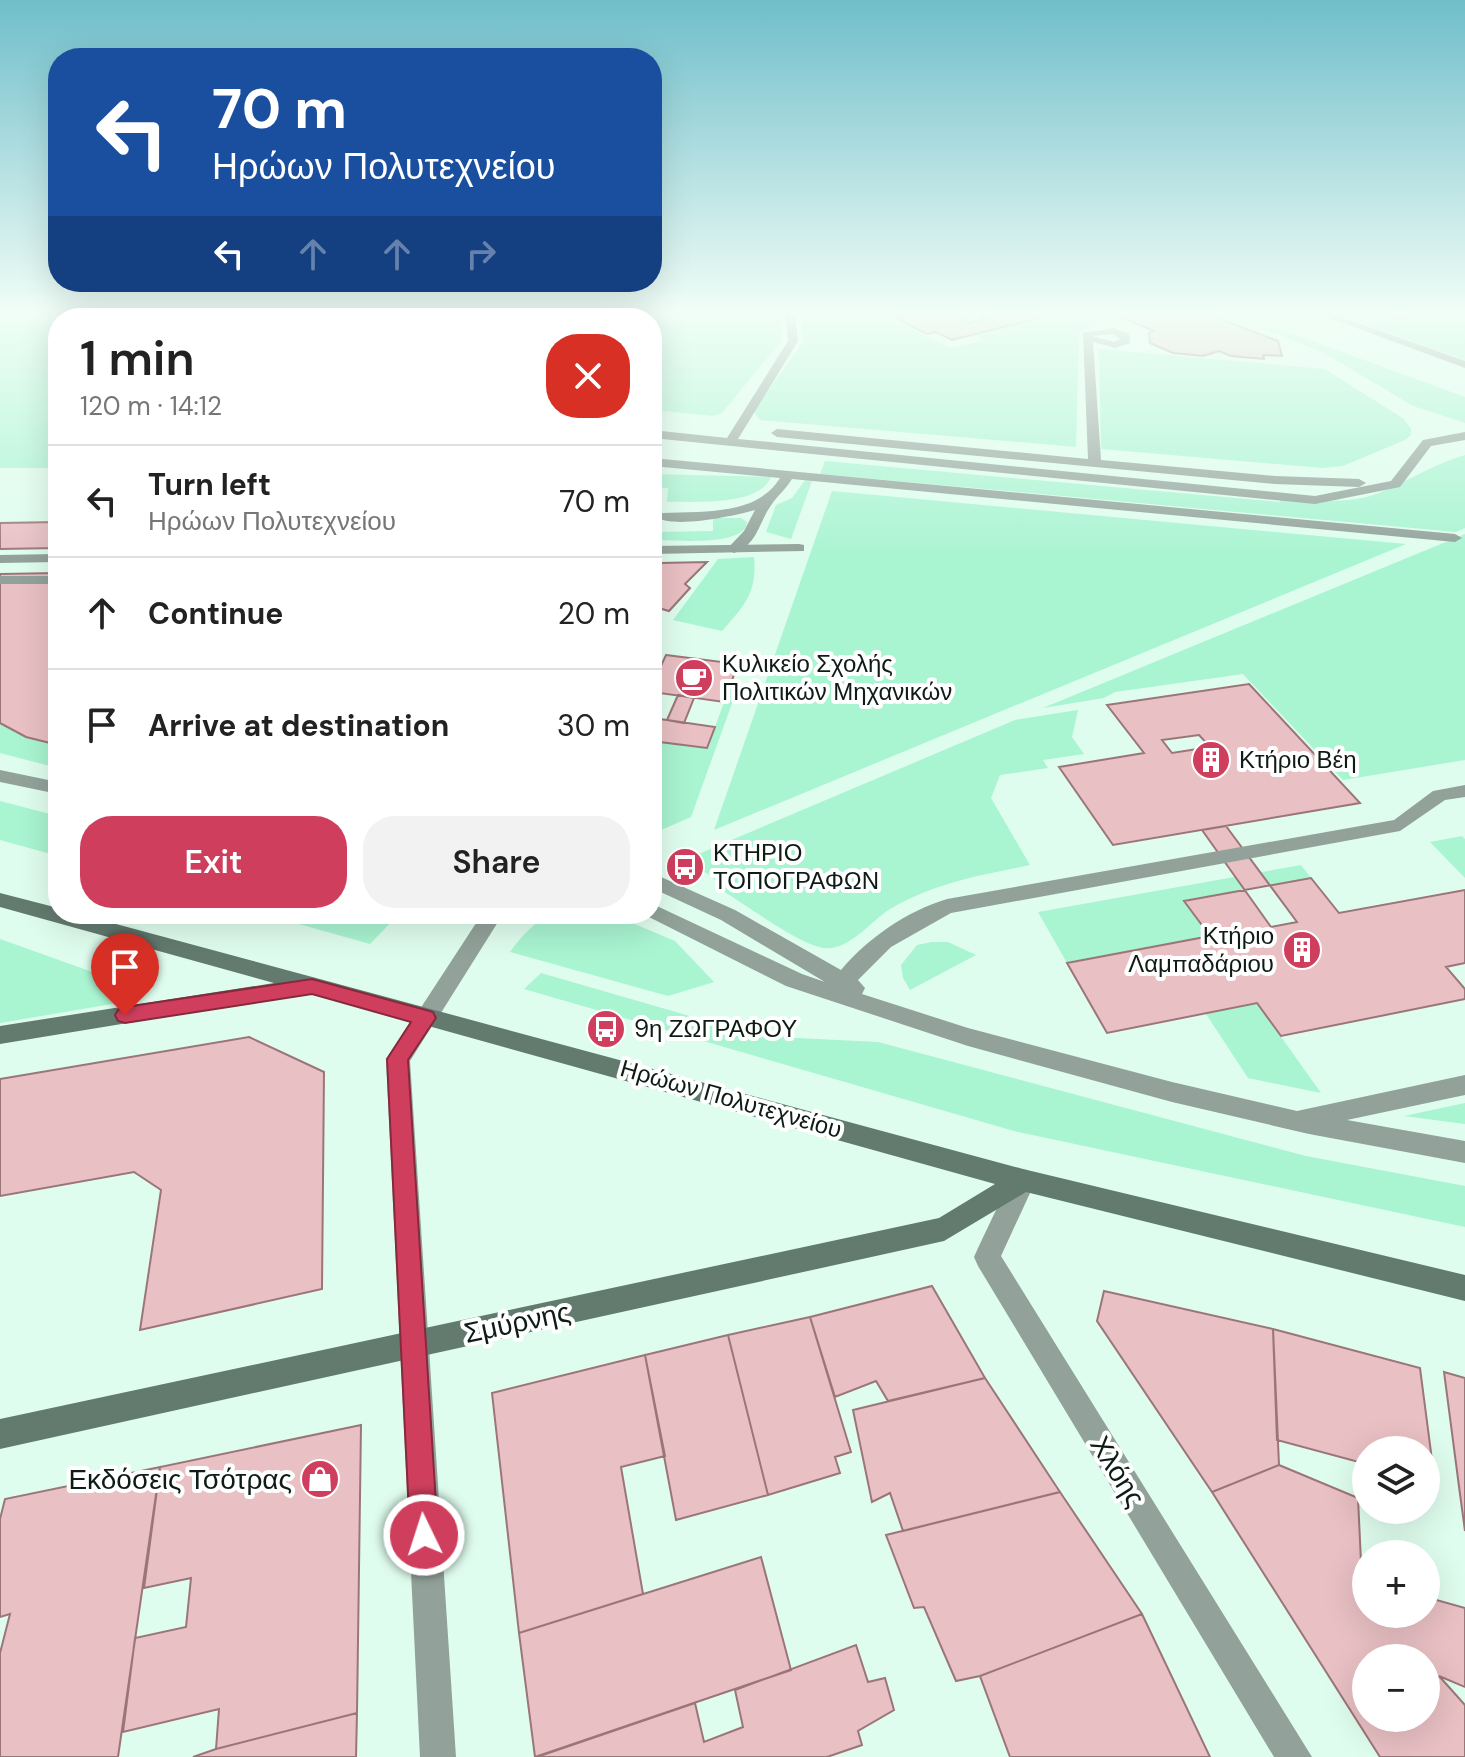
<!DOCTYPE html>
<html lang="en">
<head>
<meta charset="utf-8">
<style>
	:root { --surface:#fff; --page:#f2f2f2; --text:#222; --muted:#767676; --line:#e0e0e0; --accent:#cf3f5d }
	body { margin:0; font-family:"DM Sans",sans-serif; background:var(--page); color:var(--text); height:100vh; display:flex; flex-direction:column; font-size:30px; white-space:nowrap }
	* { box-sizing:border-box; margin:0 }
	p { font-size:26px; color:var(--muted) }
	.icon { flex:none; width:44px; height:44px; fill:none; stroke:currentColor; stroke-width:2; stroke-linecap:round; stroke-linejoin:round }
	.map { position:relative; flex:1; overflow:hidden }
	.drawer { position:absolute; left:48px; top:308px; width:614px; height:616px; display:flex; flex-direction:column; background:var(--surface); border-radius:32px; box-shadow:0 8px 32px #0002 }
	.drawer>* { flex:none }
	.hud { position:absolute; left:48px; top:48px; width:614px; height:244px; border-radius:32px; box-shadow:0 8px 32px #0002; background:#1a4fa0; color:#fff; overflow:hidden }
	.tools { position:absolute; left:1352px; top:1436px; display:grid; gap:16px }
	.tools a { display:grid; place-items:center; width:88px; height:88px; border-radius:50%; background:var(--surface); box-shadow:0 8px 32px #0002; font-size:40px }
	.pin { position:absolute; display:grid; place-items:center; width:68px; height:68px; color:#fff; margin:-82px -34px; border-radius:50% 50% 50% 0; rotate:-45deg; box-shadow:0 0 8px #0007 }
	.pin .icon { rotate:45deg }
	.me { position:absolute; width:88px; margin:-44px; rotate:356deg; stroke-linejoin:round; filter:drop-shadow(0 0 6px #0008) }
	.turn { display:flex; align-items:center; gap:28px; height:168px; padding:0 32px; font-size:36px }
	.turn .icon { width:104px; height:104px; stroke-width:2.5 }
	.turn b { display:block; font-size:56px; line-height:68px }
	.lanes { display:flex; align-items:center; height:76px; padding:0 32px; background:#0003; justify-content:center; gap:40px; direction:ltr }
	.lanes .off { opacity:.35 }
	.round { display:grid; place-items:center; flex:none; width:84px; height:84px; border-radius:32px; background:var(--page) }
	.summary { display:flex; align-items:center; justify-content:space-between; height:136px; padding:0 32px }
	h1 { font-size:48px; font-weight:600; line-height:60px }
	.button { display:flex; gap:16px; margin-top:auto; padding:16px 32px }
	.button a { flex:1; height:92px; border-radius:32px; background:var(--accent); color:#fff; font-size:32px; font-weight:600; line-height:92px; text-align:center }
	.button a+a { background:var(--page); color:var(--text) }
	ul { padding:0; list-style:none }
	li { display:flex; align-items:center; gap:24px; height:112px; padding:0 32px; border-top:2px solid var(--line) }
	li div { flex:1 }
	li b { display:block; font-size:30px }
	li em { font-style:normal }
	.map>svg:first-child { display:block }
	.green { fill:#a9f4d1 }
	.building { fill:#e9c0c4; stroke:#9b7679; stroke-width:2; fill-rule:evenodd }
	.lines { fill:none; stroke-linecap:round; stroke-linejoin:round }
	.lane { fill:#92a29a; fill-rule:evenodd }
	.street { fill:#92a29a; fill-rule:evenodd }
	.secondary { fill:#637a6f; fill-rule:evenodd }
	.route { fill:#cf3f5d; stroke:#87293c; stroke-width:2 }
	.labels { text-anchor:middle; stroke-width:8; stroke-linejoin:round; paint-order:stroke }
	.poi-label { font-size:24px; fill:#0e1c15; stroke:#fff; text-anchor:start }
	.street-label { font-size:24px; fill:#0e1c15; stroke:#fff }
	.near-street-label { font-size:28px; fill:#0e1c15; stroke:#fff }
	.near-poi-label { font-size:28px; fill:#0e1c15; stroke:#fff; text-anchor:end }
</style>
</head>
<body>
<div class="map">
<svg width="1465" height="1757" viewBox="0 0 1465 1757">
	<rect width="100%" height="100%" fill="#dffdee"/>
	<!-- green -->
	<path class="green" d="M 0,313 L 283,313 L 276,318 L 58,318 L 58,468 L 0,468 Z
		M 304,313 L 780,313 L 782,340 L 722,413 L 713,416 L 652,410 L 652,318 L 297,318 Z
		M 801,313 L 890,313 L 884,315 L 950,348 L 984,340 L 974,334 L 1058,313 L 1108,315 L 1108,323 L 1079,331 L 1076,447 L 760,420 L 753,411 L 803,342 Z
		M 1334,313 L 1381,313 L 1401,320 L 1423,313 L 1465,313 L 1465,360 Z
		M 1274,327 L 1465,397 L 1465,423 L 1413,406 L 1324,353 L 1266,330 Z
		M 1099,349 L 1325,369 L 1404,419 L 1411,429 L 1411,435 L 1405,440 L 1343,466 L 1322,468 L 1101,449 Z
		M 1465,455 L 1465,528 L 1456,532 L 820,474 L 825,461 L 1280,502 L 1279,497 C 1312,500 1348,505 1379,493 C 1408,481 1434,464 1465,455 Z
		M 652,474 L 771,477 C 759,507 694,501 667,502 L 668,488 L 652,488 Z
		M 805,480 L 812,481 L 791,539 L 766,532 L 776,505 L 792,498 Z
		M 832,491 L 1406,544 L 714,830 Z
		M 713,518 L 741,518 L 747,522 C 746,547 673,540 653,540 L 654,532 L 713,531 Z
		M 1465,534 L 1465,760 L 1343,780 L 1243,674 L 1115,692 L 1104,698 L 1043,708 Z
		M 754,557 C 757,593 745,605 722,631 L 673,620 L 718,559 Z
		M 731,684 L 739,684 L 691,817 L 652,834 L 652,741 L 707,748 Z
		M 1078,710 L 1072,737 L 1084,754 L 1043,760 L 1048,768 L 1000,775 L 991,798 L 1030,865 C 980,875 934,883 890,909 C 871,921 848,952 823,948 C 796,943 747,905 721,890 C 712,868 691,867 670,866 L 1015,720 Z
		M 0,723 L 26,737 L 58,724 L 58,768 L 0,753 Z
		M 0,801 L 58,816 L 58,856 L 0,840 Z
		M 1462,836 L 1465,839 L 1465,878 L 1430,842 Z
		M 1301,865 L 1311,878 L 1185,900 L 1210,936 L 1067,963 L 1038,912 Z
		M 263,914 L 399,914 L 370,944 Z
		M 553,914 L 611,914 L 675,941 L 714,982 L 668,996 L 510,952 C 522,936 534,921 553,914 Z
		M 0,939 L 143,990 L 136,1000 L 0,1023 Z
		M 932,942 L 948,942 L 976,955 L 910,990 L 903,978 L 901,965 L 917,945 Z
		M 541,973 L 759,1036 L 878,1042 L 1306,1156 L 1465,1186 L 1465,1227 L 1014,1131 L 524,989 Z
		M 1257,1003 L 1321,1093 L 1248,1078 L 1206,1014 Z
		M 1465,1103 L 1465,1124 L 1404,1116 Z"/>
	<!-- building -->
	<path class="building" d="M 917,313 L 965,313 L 954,315 L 969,323 L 987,318 L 975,313 L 1058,313 L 952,340 L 936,332 L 927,334 L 895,318 Z
		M 1095,313 L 1205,313 L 1278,341 L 1282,356 L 1263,355 L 1264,359 L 1231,356 L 1219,351 L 1203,356 L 1173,353 L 1150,343 L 1149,333 L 1154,331 L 1119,316 Z
		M 1381,313 L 1423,313 L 1400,320 Z
		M 58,522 L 58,548 L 0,549 L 0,523 Z
		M 652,560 L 660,563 L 707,562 L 685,584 L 690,588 L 669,611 L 662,609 L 655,617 L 652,616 Z
		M 58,573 L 58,745 L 26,737 L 0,723 L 0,574 Z
		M 666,655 L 738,664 L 724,702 L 652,692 L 652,685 Z
		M 1249,684 L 1360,803 L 1113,845 L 1059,767 L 1144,753 L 1107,705 ZM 1199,735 L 1210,747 L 1172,753 L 1162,740 Z
		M 678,695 L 694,698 L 684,723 L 667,720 Z
		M 652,718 L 667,720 L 715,727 L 707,748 L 652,741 Z
		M 1226,826 L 1297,922 L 1271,927 L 1202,830 Z
		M 1311,878 L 1339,913 L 1465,890 L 1465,963 L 1446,967 L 1465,989 L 1465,999 L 1281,1036 L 1257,1003 L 1107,1033 L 1067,963 L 1210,936 L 1184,901 Z
		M 249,1037 L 324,1072 L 322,1289 L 140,1330 L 161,1190 L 134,1172 L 0,1196 L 0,1079 Z
		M 932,1286 L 985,1378 L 888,1401 L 876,1381 L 835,1397 L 810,1317 Z
		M 1104,1291 L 1273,1329 L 1279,1465 L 1212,1492 L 1097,1321 Z
		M 810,1317 L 851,1452 L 835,1457 L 840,1473 L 768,1495 L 728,1335 Z
		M 1273,1329 L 1420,1368 L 1435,1483 L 1426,1480 L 1426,1450 L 1366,1450 L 1366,1464 L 1277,1440 Z
		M 728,1335 L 768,1495 L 676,1520 L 645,1355 Z
		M 645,1355 L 665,1456 L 621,1467 L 643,1594 L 519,1633 L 492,1393 Z
		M 1444,1372 L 1465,1378 L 1465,1531 L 1460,1494 Z
		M 985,1378 L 1060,1492 L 903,1531 L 890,1493 L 872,1502 L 853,1410 Z
		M 361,1425 L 357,1713 L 216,1749 L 219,1709 L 123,1732 L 135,1638 L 186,1627 L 191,1578 L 144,1588 L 160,1467 Z
		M 1279,1465 L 1358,1498 L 1361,1562 L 1366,1567 L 1366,1614 L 1426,1614 L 1426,1597 L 1465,1608 L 1465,1687 L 1439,1676 L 1465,1705 L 1465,1757 L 1380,1757 L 1212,1492 ZM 1366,1658 L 1426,1658 L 1426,1718 L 1366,1718 Z
		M 160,1467 L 118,1757 L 0,1757 L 0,1653 L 10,1614 L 0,1617 L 0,1519 L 5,1499 Z
		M 1060,1492 L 1142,1614 L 980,1676 L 956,1681 L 924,1607 L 914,1608 L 886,1535 Z
		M 761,1557 L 791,1670 L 535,1757 L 519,1633 Z
		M 1142,1614 L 1210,1757 L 1010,1757 L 980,1676 Z
		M 856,1645 L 868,1682 L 885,1678 L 894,1710 L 858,1731 L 862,1745 L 827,1757 L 537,1757 L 695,1703 L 704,1742 L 743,1727 L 735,1690 Z
		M 357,1713 L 356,1757 L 193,1757 L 216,1749 Z"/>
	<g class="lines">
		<!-- lane -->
		<path class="lane" d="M 286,313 L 297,313 L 292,318 L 280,318 Z
			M 785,313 L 795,313 L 798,341 L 738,439 L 1315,496 L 1391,481 L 1423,440 L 1465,432 L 1465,440 L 1431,446 L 1400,487 L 1315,504 L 652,438 L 652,430 L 727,438 L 788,341 Z
			M 1316,313 L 1330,313 L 1465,361 L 1465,368 Z
			M 1114,328 L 1129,334 L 1130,343 L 1115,348 L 1093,342 L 1101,460 L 1275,476 L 1359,479 L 1366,483 L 1359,487 L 1275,484 L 777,437 L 771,433 L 777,429 L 1088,459 L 1083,333 ZM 1113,334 L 1120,339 L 1114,342 L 1093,336 Z
			M 652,458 L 1455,534 L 1462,538 L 1455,542 L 792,479 C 786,489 778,495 772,504 C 759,521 758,545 734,553 L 727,549 L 744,531 L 755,510 C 734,516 673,529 656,517 L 663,513 C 702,511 757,516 780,478 L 652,466 Z
			M 0,576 L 58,576 L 58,584 L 0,584 Z
			M 0,770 L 58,782 L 58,794 L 0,782 Z
			M 1465,785 L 1465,797 L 1445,800 L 1400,831 L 951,913 L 891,947 L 858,980 L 865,988 L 862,994 L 968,1028 L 1172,1082 L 1297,1111 L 1465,1075 L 1465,1095 L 1347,1120 L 1465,1141 L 1465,1163 L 1309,1134 L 1172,1102 L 968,1046 L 786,986 L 643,914 L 652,914 L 652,905 L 659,907 L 802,974 L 825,982 L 721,920 L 652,888 L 652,873 L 735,910 L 841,970 C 868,938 907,911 947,899 L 1394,820 L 1433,791 Z
			M 482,914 L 503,914 L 434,1024 L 426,1027 L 418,1024 L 415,1018 L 418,1012 Z"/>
		<!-- street -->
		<path class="street" d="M 799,544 L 804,545 L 804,551 L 652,554 L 652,546 Z
			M 58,554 L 58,562 L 0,563 L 0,555 Z
			M 426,1009 L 434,1012 L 437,1018 L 410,1061 L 456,1757 L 420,1757 L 386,1059 L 418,1012 Z
			M 1023,1169 L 1032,1172 L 1036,1180 L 1001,1256 L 1312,1757 L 1274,1757 L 978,1266 L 974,1257 L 978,1248 L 1014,1172 Z"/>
		<!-- secondary -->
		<path class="secondary" d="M 0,893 L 58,908 L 58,914 L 79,914 L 1023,1169 L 1465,1275 L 1465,1301 L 1026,1192 L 944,1241 L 0,1449 L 0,1419 L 939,1218 L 995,1184 L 310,993 L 0,1044 L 0,1026 L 274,983 L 0,907 Z"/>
	</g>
	<!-- sky -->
	<linearGradient id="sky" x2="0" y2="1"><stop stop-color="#6fbeca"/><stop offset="0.56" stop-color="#f1fef7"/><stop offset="1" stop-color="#f1fef7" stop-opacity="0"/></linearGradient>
	<rect width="1465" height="559" fill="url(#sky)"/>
	<!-- route -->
	<path class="route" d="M 312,979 L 426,1010 L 433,1012 L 436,1018 L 408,1060 L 438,1535 L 434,1545 L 424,1549 L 414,1545 L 410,1535 L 387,1059 L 411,1022 L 312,994 L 125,1023 L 118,1021 L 115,1015 L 118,1010 L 125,1007 Z"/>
	<!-- icons -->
	<defs>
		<symbol id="cafe-disc" viewBox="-11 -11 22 22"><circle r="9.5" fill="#cf3f5d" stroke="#fff"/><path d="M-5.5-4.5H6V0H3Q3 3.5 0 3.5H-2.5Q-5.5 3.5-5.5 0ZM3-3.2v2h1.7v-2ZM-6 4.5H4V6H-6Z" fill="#fff"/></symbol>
		<symbol id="building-disc" viewBox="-11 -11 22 22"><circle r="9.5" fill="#cf3f5d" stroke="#fff"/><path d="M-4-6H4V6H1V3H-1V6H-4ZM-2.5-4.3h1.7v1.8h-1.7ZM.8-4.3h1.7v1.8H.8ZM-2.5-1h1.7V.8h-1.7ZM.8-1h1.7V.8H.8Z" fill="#fff"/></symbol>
		<symbol id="bus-disc" viewBox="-11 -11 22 22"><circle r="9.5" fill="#cf3f5d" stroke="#fff"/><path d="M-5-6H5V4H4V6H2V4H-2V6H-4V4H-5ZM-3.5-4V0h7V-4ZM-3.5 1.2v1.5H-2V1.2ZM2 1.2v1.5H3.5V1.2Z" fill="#fff"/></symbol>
		<symbol id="shop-disc" viewBox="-11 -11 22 22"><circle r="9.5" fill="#cf3f5d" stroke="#fff"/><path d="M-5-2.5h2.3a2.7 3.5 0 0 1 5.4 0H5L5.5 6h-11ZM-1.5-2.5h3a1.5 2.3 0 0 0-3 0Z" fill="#fff"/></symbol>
	</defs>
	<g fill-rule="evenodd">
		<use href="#cafe-disc" x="672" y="656" width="44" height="44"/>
		<use href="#building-disc" x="1189" y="738" width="44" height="44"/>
		<use href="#bus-disc" x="663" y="845" width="44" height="44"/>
		<use href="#building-disc" x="1280" y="928" width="44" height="44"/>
		<use href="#bus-disc" x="584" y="1007" width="44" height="44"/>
		<use href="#shop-disc" x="298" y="1457" width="44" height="44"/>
	</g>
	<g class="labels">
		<!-- poi labels -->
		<g class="poi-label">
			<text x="722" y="672">Κυλικείο Σχολής<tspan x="722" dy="28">Πολιτικών Μηχανικών</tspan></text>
			<text x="1239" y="768">Κτήριο Βέη</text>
			<text x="713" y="861">ΚΤΗΡΙΟ<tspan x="713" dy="28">ΤΟΠΟΓΡΑΦΩΝ</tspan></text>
			<text x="1274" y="944" text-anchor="end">Κτήριο<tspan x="1274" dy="28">Λαμπαδάριου</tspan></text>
			<text x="634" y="1037">9η ΖΩΓΡΑΦΟΥ</text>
		</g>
		<!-- street labels -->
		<g class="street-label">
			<text transform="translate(731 1099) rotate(16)" y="8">Ηρώων Πολυτεχνείου</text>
		</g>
		<!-- near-street labels -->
		<g class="near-street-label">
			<text transform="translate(517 1322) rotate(-12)" y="10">Σμύρνης</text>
			<text transform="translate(1118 1471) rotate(58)" y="10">Χλόης</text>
		</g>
		<!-- near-poi labels -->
		<g class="near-poi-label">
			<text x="292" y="1489">Εκδόσεις Τσότρας</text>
		</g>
	</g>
</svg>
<div class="tools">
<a><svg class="icon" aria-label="layers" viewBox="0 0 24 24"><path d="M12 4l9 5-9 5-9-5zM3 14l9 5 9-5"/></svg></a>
<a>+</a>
<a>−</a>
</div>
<div class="pin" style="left:125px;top:1015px;background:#d93025"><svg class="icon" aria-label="arrive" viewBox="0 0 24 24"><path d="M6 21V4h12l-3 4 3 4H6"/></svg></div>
<svg class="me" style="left:424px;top:1535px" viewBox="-20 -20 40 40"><circle r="17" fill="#cf3f5d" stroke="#fff" stroke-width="3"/><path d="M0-11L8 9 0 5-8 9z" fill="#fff"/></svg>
<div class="hud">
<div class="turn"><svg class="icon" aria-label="left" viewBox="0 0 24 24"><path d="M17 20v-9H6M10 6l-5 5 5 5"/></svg><div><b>70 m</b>Ηρώων Πολυτεχνείου</div></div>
<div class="lanes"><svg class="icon" aria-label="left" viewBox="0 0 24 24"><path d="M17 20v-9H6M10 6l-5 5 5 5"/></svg><svg class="icon off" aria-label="ahead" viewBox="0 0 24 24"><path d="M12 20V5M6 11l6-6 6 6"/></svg><svg class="icon off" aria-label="ahead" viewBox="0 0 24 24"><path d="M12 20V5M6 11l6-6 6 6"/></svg><svg class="icon off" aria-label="right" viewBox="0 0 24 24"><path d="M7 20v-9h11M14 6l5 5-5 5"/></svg></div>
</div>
<section class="drawer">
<div class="summary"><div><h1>1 min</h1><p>120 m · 14:12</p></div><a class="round" style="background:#d93025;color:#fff"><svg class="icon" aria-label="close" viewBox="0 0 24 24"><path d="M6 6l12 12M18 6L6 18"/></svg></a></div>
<ul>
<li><svg class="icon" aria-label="left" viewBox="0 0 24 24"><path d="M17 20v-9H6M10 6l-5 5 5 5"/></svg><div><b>Turn left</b><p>Ηρώων Πολυτεχνείου</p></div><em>70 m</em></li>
<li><svg class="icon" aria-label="ahead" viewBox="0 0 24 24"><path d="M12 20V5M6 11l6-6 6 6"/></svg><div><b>Continue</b></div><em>20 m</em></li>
<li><svg class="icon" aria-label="arrive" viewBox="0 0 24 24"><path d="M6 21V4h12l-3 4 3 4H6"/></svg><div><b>Arrive at destination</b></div><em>30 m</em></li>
</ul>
<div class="button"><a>Exit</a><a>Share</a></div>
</section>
</div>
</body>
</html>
